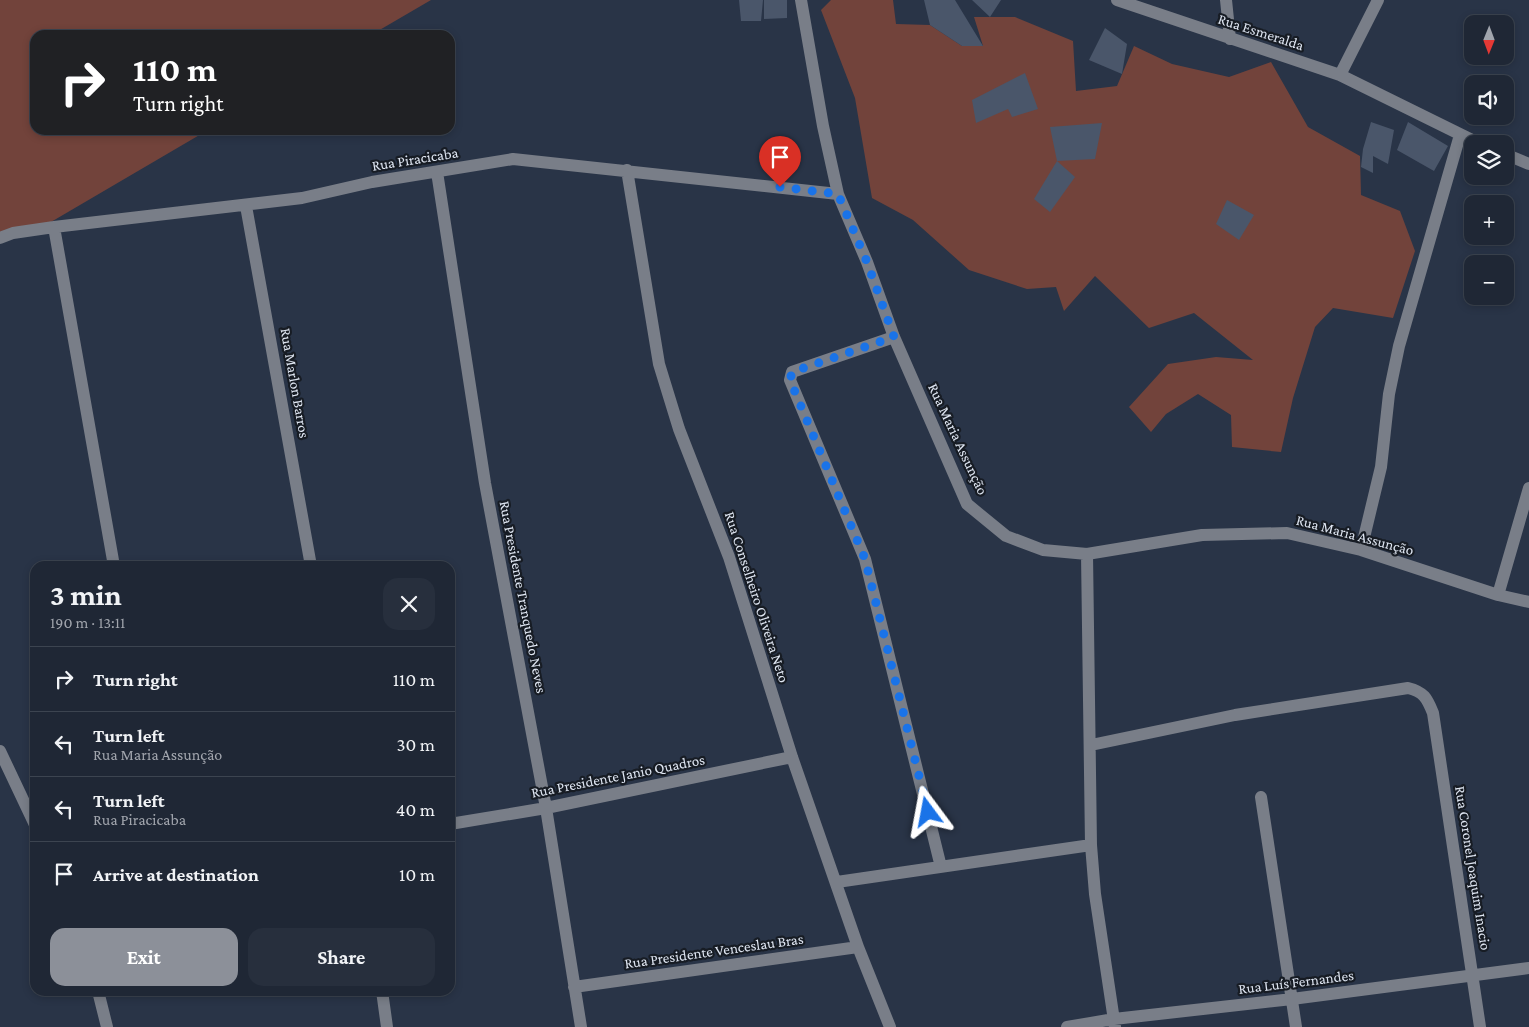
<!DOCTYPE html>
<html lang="en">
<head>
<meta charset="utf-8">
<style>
	:root { --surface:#1f2735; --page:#272f3d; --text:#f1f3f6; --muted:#a1a5ad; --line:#3c4450; --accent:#8c9099 }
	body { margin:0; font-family:"Crimson Pro",serif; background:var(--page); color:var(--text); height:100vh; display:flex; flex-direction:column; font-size:19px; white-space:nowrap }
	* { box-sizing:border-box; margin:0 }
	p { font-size:16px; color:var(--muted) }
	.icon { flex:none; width:28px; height:28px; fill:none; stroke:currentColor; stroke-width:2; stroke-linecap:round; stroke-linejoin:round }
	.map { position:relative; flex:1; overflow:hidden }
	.drawer { position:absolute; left:30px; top:561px; width:425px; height:435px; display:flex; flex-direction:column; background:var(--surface); border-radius:15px; box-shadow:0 2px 8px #0003,0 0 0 1px var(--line) }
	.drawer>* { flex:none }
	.guide { position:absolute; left:30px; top:30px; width:425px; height:105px; border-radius:15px; box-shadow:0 2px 8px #0003,0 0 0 1px var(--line); background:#202124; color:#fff; overflow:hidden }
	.needle { width:32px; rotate:181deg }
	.fabs { position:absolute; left:1464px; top:15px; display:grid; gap:10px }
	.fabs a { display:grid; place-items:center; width:50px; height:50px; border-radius:10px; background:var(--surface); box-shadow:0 2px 8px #0003,0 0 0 1px var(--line); font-size:25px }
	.pin { position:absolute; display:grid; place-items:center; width:42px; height:42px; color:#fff; margin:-51px -21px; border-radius:50% 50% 50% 0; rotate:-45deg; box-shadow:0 0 5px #0007 }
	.pin .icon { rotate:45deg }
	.me { position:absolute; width:55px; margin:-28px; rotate:347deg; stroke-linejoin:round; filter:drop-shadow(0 0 4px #0008) }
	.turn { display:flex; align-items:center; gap:18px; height:105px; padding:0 20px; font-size:22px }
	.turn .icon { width:65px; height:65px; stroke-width:2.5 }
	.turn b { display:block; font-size:35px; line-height:42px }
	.round { display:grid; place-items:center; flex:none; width:52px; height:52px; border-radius:15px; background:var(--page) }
	.overview { display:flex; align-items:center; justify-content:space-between; height:85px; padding:0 20px }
	h1 { font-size:30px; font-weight:700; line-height:38px }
	.cta { display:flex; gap:10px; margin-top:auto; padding:10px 20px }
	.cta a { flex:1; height:58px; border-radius:15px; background:var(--accent); color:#fff; font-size:20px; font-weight:700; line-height:58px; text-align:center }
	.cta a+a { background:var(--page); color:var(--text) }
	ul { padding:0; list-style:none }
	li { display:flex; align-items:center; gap:15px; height:65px; padding:0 20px; border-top:1px solid var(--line) }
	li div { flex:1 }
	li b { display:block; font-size:19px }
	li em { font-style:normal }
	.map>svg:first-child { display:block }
	.green { fill:#72433b }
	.building { fill:#4a566a }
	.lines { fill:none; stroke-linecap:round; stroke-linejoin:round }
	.minor { stroke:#797e88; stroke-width:12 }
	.route { stroke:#1a73e8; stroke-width:9; stroke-dasharray:0 16.2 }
	.labels { text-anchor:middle; stroke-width:4.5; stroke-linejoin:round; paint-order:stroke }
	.street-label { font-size:15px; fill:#dfe6f2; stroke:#171c24 }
</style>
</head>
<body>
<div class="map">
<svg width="1529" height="1027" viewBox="0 0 1529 1027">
	<rect width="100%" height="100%" fill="#293447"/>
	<!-- green -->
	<path class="green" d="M 0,0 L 431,0 L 371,35 L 35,35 L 35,130 L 208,130 L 39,229 L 0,242 Z
		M 831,0 L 893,0 L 896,24 L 930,25 L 962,46 L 983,46 L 974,17 L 1015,17 L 1073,41 L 1076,91 L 1117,86 L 1134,46 L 1172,64 L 1229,77 L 1271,62 L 1308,127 L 1360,156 L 1361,195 L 1400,211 L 1415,251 L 1393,318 L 1333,308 L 1315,327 L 1293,398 L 1281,452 L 1232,447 L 1231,415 L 1198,394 L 1166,414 L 1151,432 L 1129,407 L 1168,364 L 1216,357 L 1253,360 L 1194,313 L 1149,328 L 1095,276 L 1064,311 L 1056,287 L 1027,289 L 969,270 L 913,220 L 872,198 L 855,98 L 821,10 Z"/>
	<!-- building -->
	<path class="building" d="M 739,0 L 763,0 L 761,21 L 741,21 Z
		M 764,0 L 787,0 L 787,18 L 764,19 Z
		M 924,0 L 955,0 L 983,46 L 962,46 L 930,25 Z
		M 972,0 L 1001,0 L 990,17 Z
		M 1105,28 L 1127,44 L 1122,74 L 1089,60 Z
		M 1025,73 L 1038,109 L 1012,117 L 1008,109 L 976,123 L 972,100 Z
		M 1371,122 L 1394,130 L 1388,164 L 1373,156 L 1373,173 L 1361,167 L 1363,149 Z
		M 1408,122 L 1448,146 L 1434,171 L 1397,150 Z
		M 1102,123 L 1095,159 L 1057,161 L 1075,177 L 1050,212 L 1034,199 L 1057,161 L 1050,127 Z
		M 1227,200 L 1254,215 L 1239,240 L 1216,224 Z"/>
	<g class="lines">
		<!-- minor -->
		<path class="minor" d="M 801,0 L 823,126 L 838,194 L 867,262 L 894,337 L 967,504 L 1006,536 L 1043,550 L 1087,554 L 1202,535 L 1287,533 L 1361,550 L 1498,595 L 1529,602
			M 1117,0 L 1340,75 L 1480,144
			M 1226,0 L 1230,39
			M 1340,75 L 1378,0
			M 1505,154 L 1529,164
			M 627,170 L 659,364 L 679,429 L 729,557 L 792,757 L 858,947 L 890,1027
			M 437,172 L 485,483 L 546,808 L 581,1027
			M 246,206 L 311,566
			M 54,227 L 114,566
			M 0,238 L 13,233 L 54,227 L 302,198 L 372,182 L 513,159 L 838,194
			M 894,337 L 792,372 L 790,380 L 865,559 L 941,867
			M 1361,550 L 1381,467 L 1389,394 L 1399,346 L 1460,135
			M 1087,554 L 1091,845 L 1095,894 L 1115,1027
			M 1498,595 L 1529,488
			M 1091,745 L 1235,715 L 1408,688 C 1424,692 1427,698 1433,713 L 1480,1027
			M 0,751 L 35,825
			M 1261,797 L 1296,1027
			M 450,824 L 546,808 L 792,757
			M 837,882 L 1091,845
			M 574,987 L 858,947
			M 98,991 L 107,1027
			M 382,991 L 387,1027
			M 1067,1027 L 1114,1019 L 1292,999 L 1529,968"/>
	</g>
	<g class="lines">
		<!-- route -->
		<path class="route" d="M 780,187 L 838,194 L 867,262 L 894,337 L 792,372 L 790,380 L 865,559 L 928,812"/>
	</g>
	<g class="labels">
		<!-- street labels -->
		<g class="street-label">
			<text transform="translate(1261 32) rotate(18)" y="5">Rua Esmeralda</text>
			<text transform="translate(415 159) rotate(-9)" y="5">Rua Piracicaba</text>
			<text transform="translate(295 383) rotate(80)" y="5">Rua Marlon Barros</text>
			<text transform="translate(958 439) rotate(65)" y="5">Rua Maria Assunção</text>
			<text transform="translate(1355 535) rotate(15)" y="5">Rua Maria Assunção</text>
			<text transform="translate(523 597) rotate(79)" y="5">Rua Presidente Tranquedo Neves</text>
			<text transform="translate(757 597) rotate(72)" y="5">Rua Conselheiro Oliveira Neto</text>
			<text transform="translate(618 776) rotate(-11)" y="5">Rua Presidente Janio Quadros</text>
			<text transform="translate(1473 868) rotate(81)" y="5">Rua Coronel Joaquim Inacio</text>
			<text transform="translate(714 951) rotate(-8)" y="5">Rua Presidente Venceslau Bras</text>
			<text transform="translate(1296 982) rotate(-7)" y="5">Rua Luís Fernandes</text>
		</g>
	</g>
</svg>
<div class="fabs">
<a><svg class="needle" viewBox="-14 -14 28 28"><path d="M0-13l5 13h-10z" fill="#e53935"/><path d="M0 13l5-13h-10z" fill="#a1a5ad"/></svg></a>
<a><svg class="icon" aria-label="sound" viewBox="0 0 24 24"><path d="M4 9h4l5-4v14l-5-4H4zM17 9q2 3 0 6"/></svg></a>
<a><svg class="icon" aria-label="layers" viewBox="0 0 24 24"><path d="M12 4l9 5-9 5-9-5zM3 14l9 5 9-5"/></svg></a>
<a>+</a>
<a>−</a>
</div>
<div class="pin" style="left:780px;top:187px;background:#d93025"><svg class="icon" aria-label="arrive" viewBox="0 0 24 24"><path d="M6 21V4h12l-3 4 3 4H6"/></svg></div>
<svg class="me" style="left:928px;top:812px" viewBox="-20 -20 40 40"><path d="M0-17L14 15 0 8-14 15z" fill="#1a73e8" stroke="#fff" stroke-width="4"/></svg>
<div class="guide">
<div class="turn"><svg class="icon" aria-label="right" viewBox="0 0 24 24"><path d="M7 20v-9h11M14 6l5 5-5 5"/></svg><div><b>110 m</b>Turn right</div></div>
</div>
<section class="drawer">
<div class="overview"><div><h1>3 min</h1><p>190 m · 13:11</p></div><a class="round"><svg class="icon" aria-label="close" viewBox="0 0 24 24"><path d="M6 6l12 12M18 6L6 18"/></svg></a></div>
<ul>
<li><svg class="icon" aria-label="right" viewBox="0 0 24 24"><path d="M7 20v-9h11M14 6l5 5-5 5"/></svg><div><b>Turn right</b></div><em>110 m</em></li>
<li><svg class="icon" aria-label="left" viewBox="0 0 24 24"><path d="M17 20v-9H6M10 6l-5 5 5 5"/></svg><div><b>Turn left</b><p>Rua Maria Assunção</p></div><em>30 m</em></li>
<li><svg class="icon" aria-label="left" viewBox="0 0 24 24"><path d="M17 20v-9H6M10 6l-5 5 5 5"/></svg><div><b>Turn left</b><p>Rua Piracicaba</p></div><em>40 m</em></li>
<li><svg class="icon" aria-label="arrive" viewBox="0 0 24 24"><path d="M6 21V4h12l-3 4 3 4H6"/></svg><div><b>Arrive at destination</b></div><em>10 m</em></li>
</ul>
<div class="cta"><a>Exit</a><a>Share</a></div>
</section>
</div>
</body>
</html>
